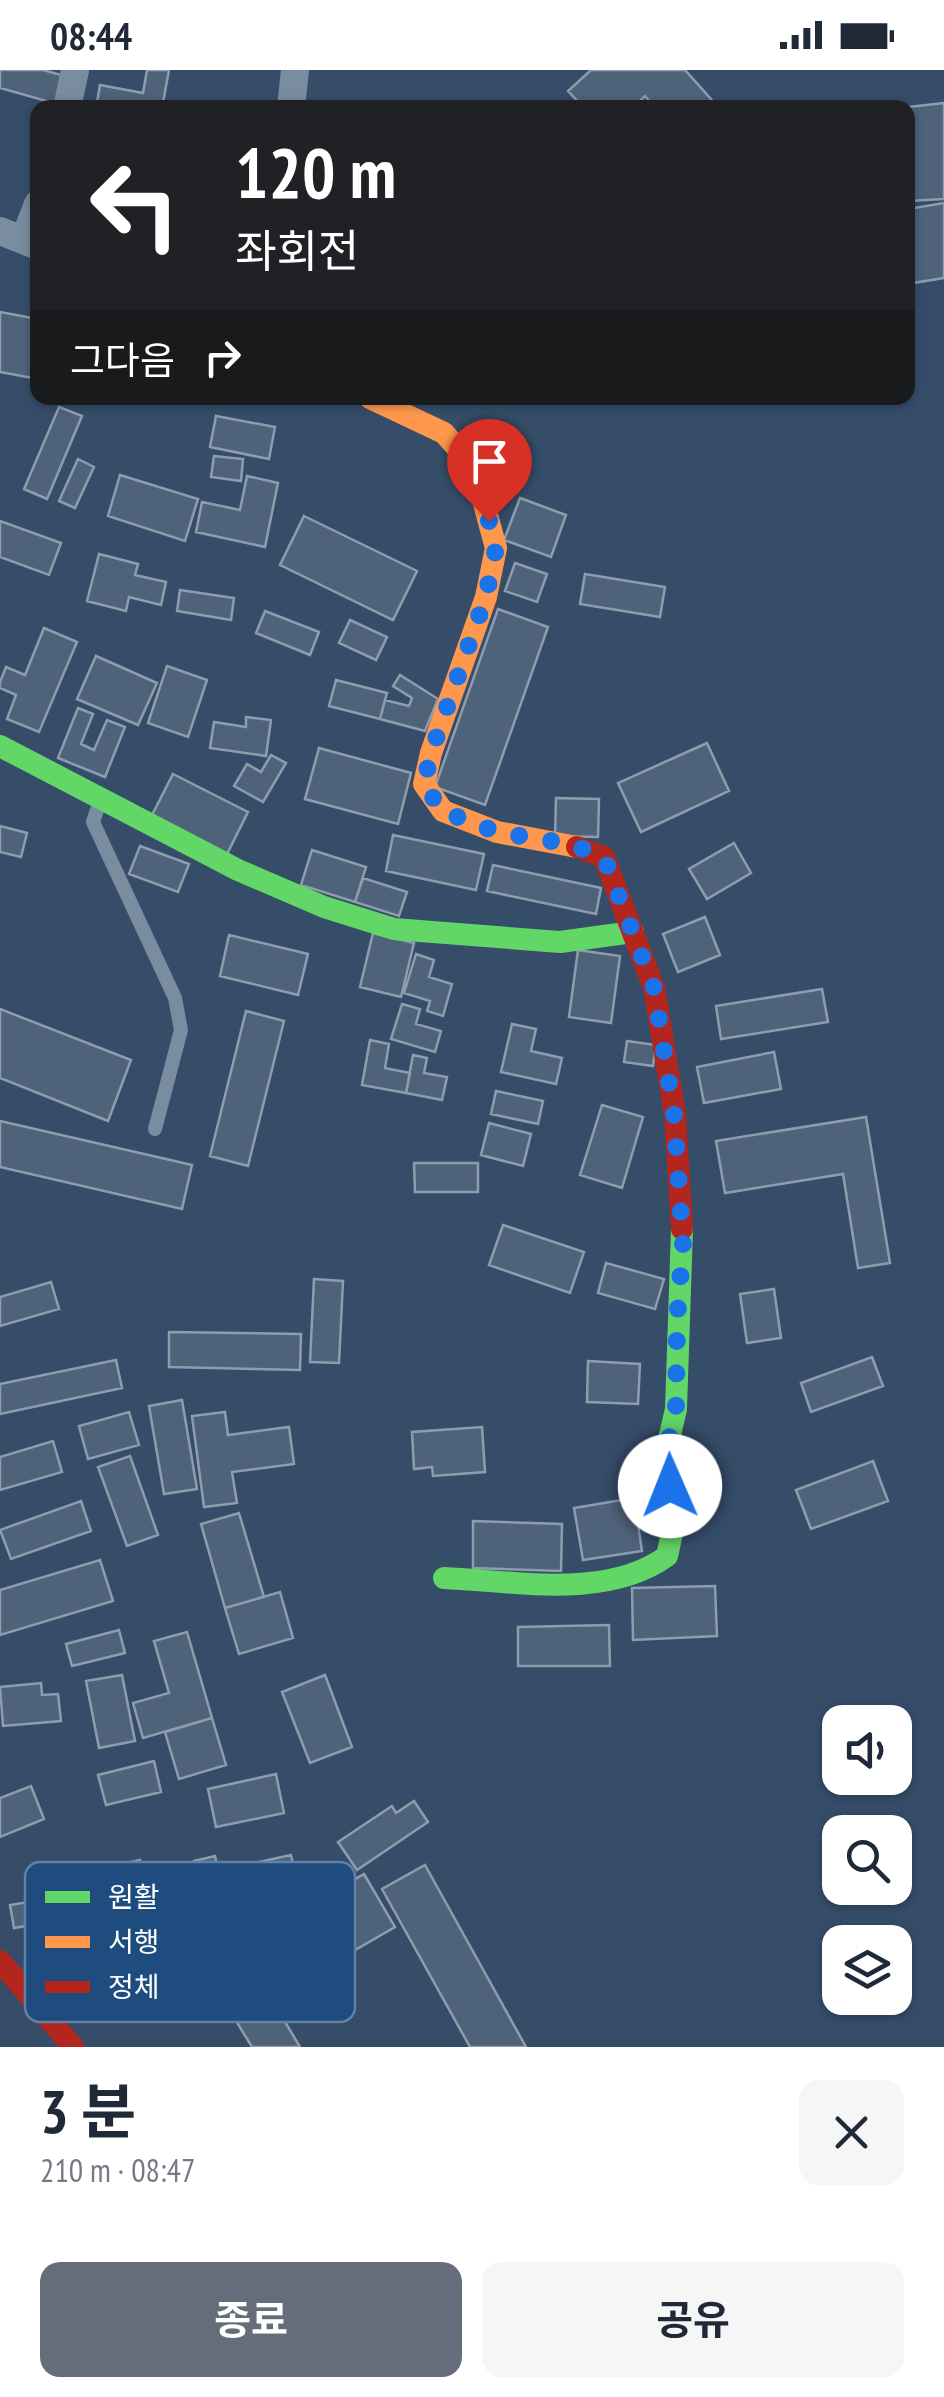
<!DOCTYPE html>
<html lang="ko">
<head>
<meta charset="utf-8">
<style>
	:root { --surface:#fff; --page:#f6f6f7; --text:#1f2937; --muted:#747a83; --accent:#646d79 }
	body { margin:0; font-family:"PT Sans Narrow","Noto Sans KR",sans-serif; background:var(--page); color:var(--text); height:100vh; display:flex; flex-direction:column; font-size:38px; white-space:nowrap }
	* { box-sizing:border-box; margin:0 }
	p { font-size:32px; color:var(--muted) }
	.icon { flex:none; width:55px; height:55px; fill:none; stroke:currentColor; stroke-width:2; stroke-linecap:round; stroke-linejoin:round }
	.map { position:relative; height:1977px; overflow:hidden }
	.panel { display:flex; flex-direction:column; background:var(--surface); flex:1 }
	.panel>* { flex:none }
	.banner { position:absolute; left:30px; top:30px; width:885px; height:305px; border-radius:20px; box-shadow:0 2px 8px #0004; background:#202124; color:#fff; overflow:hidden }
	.buttons { position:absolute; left:822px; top:1635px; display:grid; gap:20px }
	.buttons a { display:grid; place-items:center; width:90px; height:90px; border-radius:20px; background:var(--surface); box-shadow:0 2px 8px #0004; font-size:50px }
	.pin { position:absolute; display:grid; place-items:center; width:85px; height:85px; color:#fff; margin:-102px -42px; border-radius:50% 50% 50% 0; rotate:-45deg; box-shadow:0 0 10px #0007 }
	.pin .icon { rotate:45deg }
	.me { position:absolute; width:110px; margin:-55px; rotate:359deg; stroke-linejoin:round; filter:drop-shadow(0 0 8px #0008) }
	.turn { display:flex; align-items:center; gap:35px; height:210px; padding:0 40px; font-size:45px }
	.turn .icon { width:130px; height:130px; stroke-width:2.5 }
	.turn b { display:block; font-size:70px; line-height:85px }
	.then { display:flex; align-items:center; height:95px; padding:0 40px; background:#0003; gap:20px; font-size:38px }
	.round { display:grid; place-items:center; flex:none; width:105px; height:105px; border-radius:20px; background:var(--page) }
	.headline { display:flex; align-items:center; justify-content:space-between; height:170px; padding:0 40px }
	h1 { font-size:60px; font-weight:700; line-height:75px }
	.cta { display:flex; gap:20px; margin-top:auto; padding:20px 40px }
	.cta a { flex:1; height:115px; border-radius:20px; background:var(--accent); color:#fff; font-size:40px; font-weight:700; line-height:115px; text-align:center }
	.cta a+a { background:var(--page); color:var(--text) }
	.status { display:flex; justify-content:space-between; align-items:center; height:70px; padding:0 50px; background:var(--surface); direction:ltr }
	.status svg { height:28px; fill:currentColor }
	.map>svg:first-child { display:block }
	.building { fill:#4e6279; stroke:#8e9dae; stroke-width:2.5 }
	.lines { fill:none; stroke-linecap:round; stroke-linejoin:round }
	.lane { stroke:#7a8ca0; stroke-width:14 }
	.street { stroke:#7a8ca0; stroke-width:28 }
	.fast { stroke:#63d668; stroke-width:22 }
	.slow { stroke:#ff974d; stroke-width:22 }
	.jam { stroke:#b3261e; stroke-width:22 }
	.route { stroke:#1a73e8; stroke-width:18; stroke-dasharray:0 32.4 }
	.key { fill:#1f4c7f; stroke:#6282a5; stroke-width:2.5 }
	.key-label { font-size:28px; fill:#fff }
</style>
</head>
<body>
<div class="status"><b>08:44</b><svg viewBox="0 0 49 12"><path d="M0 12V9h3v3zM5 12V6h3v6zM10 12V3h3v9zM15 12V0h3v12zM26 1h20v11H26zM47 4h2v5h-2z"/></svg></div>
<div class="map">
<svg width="944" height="1977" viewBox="0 0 944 1977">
	<rect width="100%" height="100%" fill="#354d69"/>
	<!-- building -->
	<path class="building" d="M 0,0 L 43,0 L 65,6 L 57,34 L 0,18 Z
		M 147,0 L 169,0 L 162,38 L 96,38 L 100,15 L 143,23 Z
		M 591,0 L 685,0 L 719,38 L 655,38 L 645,26 L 633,38 L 584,38 L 568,21 Z
		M 944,33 L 944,129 L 908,131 L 908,38 L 899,38 Z
		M 944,133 L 944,208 L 913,213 L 908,177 L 908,139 Z
		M 0,242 L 38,249 L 38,309 L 0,302 Z
		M 59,337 L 82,346 L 47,429 L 24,419 Z
		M 216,346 L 275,357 L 269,389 L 210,377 Z
		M 214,386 L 243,389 L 241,411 L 211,407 Z
		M 78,389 L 94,397 L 75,438 L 59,431 Z
		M 120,405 L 198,429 L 185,471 L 108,446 Z
		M 247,406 L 278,413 L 265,477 L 196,462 L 202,432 L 240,440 Z
		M 520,428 L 566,445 L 551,487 L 504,470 Z
		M 304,446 L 417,501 L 393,550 L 280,495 Z
		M 0,451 L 61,473 L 49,505 L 0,487 Z
		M 99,484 L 138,494 L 135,505 L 166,512 L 161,535 L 129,527 L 126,541 L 87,531 Z
		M 515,493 L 547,504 L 537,532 L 505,521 Z
		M 585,504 L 665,517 L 660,547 L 580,534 Z
		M 180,520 L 234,528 L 231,550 L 177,541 Z
		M 498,539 L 548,557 L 485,735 L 435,717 Z
		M 265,541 L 319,562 L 310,585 L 256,563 Z
		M 350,550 L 387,567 L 376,590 L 339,573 Z
		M 44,558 L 77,572 L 39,662 L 7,649 L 16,625 L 0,618 L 0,612 L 6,597 L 25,605 Z
		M 96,586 L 157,613 L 138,655 L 77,629 Z
		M 167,596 L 207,610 L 188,667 L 148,653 Z
		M 400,605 L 438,629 L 425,661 L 380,649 L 385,630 L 409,636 L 412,628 L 393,616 Z
		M 336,610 L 387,623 L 380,649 L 329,636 Z
		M 78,638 L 93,644 L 81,674 L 94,680 L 107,650 L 125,657 L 105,707 L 58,688 Z
		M 246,647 L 271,650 L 266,686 L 210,678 L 214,652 L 246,657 Z
		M 707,673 L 729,721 L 641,762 L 618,713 Z
		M 319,678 L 411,703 L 398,754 L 305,729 Z
		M 271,685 L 286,693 L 263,732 L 234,716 L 247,694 L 261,702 Z
		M 173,704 L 248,742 L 227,784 L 151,747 Z
		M 556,728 L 599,729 L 598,767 L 555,766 Z
		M 0,756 L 27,763 L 21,787 L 0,782 Z
		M 393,765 L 484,784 L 476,820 L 386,801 Z
		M 734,773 L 751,803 L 707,829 L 689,799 Z
		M 140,776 L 189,794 L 178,822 L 129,804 Z
		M 312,780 L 366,797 L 355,832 L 301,815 Z
		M 493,795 L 601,818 L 596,844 L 487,821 Z
		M 363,808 L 407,822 L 399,846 L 355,832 Z
		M 705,847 L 720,885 L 678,902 L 663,864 Z
		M 373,863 L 414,873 L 401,927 L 360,917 Z
		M 229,865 L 308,884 L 298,925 L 220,906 Z
		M 578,880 L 620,886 L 611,953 L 569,947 Z
		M 416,884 L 434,890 L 429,907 L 452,914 L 443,946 L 427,941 L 430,931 L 404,923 Z
		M 822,919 L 828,952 L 721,969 L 716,936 Z
		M 402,934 L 420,939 L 416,954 L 441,961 L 435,982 L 391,969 Z
		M 0,939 L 131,990 L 108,1051 L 0,1008 Z
		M 246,941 L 284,951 L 248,1096 L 210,1086 Z
		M 512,954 L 536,959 L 531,981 L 562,988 L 556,1014 L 501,1002 Z
		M 370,970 L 389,974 L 385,998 L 410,1003 L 406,1023 L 362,1015 Z
		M 627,971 L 656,975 L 653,996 L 624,992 Z
		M 774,982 L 781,1019 L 704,1033 L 697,997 Z
		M 413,985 L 427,988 L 424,1003 L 447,1007 L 442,1030 L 406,1023 Z
		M 496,1021 L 543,1031 L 538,1054 L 491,1044 Z
		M 602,1035 L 643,1047 L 622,1118 L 580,1105 Z
		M 866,1047 L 890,1193 L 858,1198 L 843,1104 L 725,1123 L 716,1071 Z
		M 0,1051 L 192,1095 L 182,1139 L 0,1097 Z
		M 489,1053 L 531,1064 L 523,1096 L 481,1085 Z
		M 414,1093 L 478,1093 L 478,1122 L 415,1122 Z
		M 503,1155 L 584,1182 L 570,1223 L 489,1195 Z
		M 606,1193 L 664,1209 L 655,1239 L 598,1223 Z
		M 314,1209 L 343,1211 L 339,1293 L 310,1292 Z
		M 51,1212 L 59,1239 L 0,1256 L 0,1227 Z
		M 774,1219 L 781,1268 L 747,1273 L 740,1224 Z
		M 169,1262 L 301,1264 L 300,1300 L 169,1297 Z
		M 872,1287 L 883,1316 L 811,1342 L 801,1313 Z
		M 116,1290 L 122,1318 L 0,1344 L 0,1314 Z
		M 588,1291 L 640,1294 L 638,1334 L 587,1332 Z
		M 182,1330 L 197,1419 L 164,1424 L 149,1336 Z
		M 129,1342 L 139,1375 L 88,1389 L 79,1356 Z
		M 225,1342 L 228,1365 L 289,1357 L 294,1394 L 232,1402 L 237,1433 L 204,1437 L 192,1346 Z
		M 482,1357 L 485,1402 L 433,1406 L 432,1397 L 414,1399 L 412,1362 Z
		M 53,1371 L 62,1402 L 0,1420 L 0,1387 Z
		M 130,1386 L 158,1465 L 127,1476 L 98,1397 Z
		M 873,1391 L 888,1431 L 811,1459 L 796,1420 Z
		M 634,1428 L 642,1481 L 583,1490 L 574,1438 Z
		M 81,1431 L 91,1461 L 11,1489 L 0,1460 Z
		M 239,1443 L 264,1527 L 225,1538 L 201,1454 Z
		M 473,1451 L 562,1454 L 561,1501 L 473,1498 Z
		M 100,1490 L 113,1531 L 0,1565 L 0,1520 Z
		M 715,1516 L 717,1566 L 633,1570 L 632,1518 Z
		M 280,1522 L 293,1568 L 239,1584 L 225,1538 Z
		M 609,1555 L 610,1596 L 518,1596 L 518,1557 Z
		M 119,1560 L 125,1583 L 72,1596 L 66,1574 Z
		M 187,1562 L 212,1648 L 143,1668 L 133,1633 L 169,1623 L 154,1571 Z
		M 122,1605 L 135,1671 L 99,1678 L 86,1611 Z
		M 325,1605 L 352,1677 L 310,1693 L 282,1622 Z
		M 41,1613 L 42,1625 L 58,1624 L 61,1651 L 3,1656 L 0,1617 Z
		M 212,1648 L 226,1695 L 179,1709 L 165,1662 Z
		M 154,1691 L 161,1722 L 106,1735 L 98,1705 Z
		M 276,1704 L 284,1743 L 216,1757 L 208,1719 Z
		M 31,1716 L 44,1749 L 0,1767 L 0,1728 Z
		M 414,1731 L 428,1752 L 357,1800 L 338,1772 L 392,1736 L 396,1743 Z
		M 291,1785 L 297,1813 L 237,1826 L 231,1798 Z
		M 215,1786 L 228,1845 L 208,1850 L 203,1831 L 165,1840 L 156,1801 L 175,1796 L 178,1808 L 197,1804 L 194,1791 Z
		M 140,1790 L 150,1835 L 108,1844 L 103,1821 L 126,1816 L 121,1794 Z
		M 76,1793 L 85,1846 L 14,1858 L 10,1835 L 53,1828 L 48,1798 Z
		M 425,1795 L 526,1977 L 470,1977 L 382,1819 Z
		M 364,1804 L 395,1857 L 303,1910 L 273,1857 Z
		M 284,1892 L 303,1925 L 278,1940 L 300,1977 L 252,1977 L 222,1928 Z"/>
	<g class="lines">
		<!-- lane -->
		<path class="lane" d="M 99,734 L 93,752 L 175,928 L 181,960 L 155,1059"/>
		<!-- street -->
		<path class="street" d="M 67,38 L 75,0
			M 291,38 L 295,0
			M 0,161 L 38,176
			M 24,170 L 38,134"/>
		<!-- fast -->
		<path class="fast" d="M 0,676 L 238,800 L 324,837 L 394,859 L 560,872 L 633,862
			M 444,1508 C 514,1511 607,1530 667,1486 L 674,1454 L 667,1378 L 676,1339 L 682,1159"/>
		<!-- slow -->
		<path class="slow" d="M 370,328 L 444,363 L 474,397 L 496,478 L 486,527 L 431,683 L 424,714 L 443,741 L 497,762 L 577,777"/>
		<!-- jam -->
		<path class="jam" d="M 577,777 L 604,787 L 654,918 L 675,1044 L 682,1159
			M 0,1891 L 73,1977"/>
	</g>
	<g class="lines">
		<!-- route -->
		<path class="route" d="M 489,451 L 496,478 L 486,526 L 431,683 L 424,714 L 442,741 L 497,762 L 570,774 L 604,787 L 654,918 L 674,1044 L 683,1174 L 677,1250 L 676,1339 L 667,1378 L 670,1416"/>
	</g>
	<!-- legend -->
	<rect x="25" y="1792" width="330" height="160" rx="15" class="key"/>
	<rect x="45" y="1821" width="45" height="12" fill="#63d668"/>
	<rect x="45" y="1866" width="45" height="12" fill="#ff974d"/>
	<rect x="45" y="1911" width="45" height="12" fill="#b3261e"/>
	<g class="key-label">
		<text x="108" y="1837">원활</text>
		<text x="108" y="1882">서행</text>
		<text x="108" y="1927">정체</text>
	</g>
</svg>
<div class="buttons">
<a><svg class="icon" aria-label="sound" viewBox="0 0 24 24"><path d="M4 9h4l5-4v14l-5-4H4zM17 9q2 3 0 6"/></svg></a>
<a><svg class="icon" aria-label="search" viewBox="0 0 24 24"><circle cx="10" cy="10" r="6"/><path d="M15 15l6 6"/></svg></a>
<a><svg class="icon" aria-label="layers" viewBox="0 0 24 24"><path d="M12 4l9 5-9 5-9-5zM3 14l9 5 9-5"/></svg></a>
</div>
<div class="pin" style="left:489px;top:451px;background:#d93025"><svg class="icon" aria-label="arrive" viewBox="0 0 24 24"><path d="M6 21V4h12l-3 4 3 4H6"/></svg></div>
<svg class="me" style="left:670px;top:1416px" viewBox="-20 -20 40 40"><circle r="19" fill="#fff"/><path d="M0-13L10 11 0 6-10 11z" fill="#1a73e8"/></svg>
<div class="banner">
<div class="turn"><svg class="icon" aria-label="left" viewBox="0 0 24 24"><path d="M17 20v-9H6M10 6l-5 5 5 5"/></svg><div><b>120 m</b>좌회전</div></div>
<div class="then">그다음<svg class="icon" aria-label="right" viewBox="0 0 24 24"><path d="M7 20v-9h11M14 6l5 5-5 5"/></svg></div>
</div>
</div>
<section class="panel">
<div class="headline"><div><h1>3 분</h1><p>210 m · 08:47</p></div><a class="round"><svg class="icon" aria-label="close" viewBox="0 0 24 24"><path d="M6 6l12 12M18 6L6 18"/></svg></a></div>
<div class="cta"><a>종료</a><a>공유</a></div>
</section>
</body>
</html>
